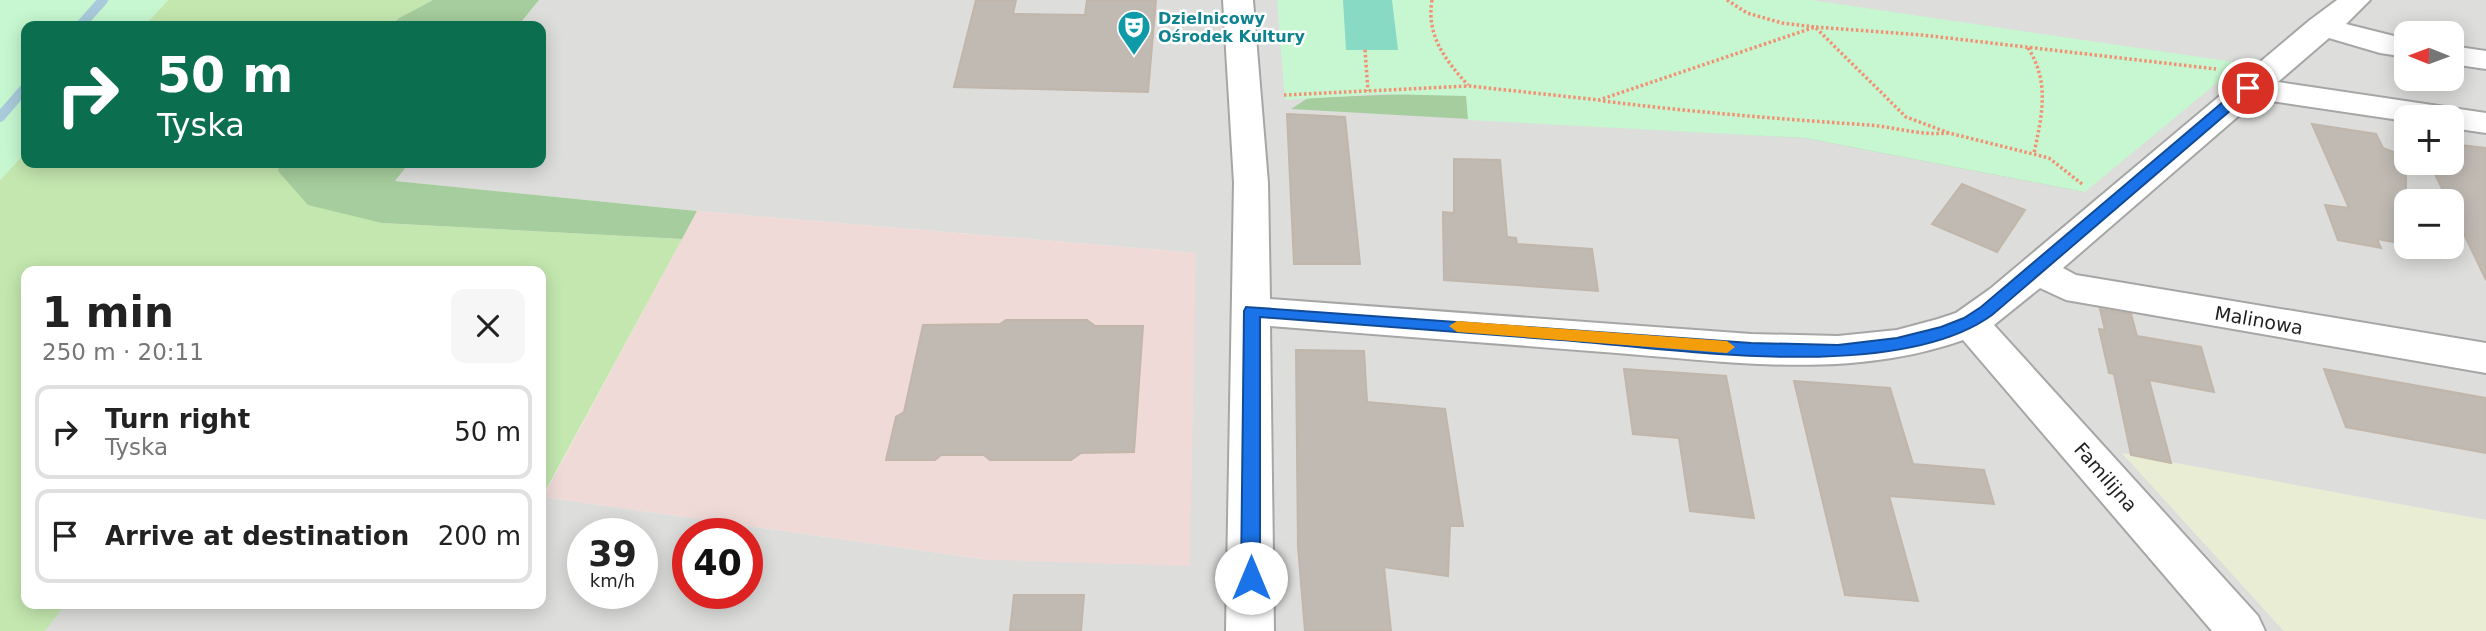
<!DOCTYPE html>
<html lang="en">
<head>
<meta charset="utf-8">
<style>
	:root { --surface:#fff; --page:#f6f6f6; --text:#222; --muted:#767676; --line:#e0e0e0 }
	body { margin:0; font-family:"DejaVu Sans",sans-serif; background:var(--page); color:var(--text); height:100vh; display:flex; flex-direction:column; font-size:26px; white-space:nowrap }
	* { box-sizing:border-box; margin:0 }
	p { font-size:23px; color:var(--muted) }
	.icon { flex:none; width:38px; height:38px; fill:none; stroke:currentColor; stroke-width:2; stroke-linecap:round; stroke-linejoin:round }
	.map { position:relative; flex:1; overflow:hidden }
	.details { position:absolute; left:21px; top:266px; width:525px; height:343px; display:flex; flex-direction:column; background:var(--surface); border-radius:14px; box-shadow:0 4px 18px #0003 }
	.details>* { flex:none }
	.banner { position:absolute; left:21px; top:21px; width:525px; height:147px; border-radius:14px; box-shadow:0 4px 18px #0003; background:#0b6e4f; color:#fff; overflow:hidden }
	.needle { width:46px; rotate:271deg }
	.tools { position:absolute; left:2394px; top:21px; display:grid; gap:14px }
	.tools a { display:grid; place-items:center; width:70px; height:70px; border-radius:14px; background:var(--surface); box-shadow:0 4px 18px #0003; font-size:35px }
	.speed { position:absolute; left:567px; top:518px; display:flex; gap:14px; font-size:35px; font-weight:700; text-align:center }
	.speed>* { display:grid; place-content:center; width:91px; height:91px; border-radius:50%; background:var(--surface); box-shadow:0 4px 18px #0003; line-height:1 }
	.speed small { font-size:18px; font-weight:400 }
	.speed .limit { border:10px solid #d22; background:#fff; color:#111 }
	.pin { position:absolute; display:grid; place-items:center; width:60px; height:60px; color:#fff; margin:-30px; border:4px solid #fff; border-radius:50%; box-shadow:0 2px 7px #0007 }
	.me { position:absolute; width:77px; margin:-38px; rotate:0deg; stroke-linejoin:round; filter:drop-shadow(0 0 5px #0008) }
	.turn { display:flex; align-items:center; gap:24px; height:147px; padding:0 21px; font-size:32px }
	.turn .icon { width:91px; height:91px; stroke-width:2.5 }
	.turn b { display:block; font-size:49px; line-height:60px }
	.round { display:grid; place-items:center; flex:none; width:74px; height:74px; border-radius:14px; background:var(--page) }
	.summary { display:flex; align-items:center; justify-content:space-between; height:119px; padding:0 21px }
	h1 { font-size:42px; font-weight:700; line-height:52px }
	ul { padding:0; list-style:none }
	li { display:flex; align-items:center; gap:21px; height:94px; margin:0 14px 10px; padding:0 7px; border:4px solid var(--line); border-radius:14px }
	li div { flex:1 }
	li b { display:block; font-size:26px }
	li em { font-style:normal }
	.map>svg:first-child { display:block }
	.residential { fill:#dddddc; fill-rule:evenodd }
	.commercial { fill:#efdad7 }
	.farmland { fill:#e8edd3 }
	.grass { fill:#c4e7af }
	.forest { fill:#a6cd9d }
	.park { fill:#c6f7d0 }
	.pitch { fill:#89dac4 }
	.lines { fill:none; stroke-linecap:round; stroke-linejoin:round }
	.stream { stroke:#a9cadb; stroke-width:10 }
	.building { fill:#c0bab3; stroke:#c1b6a9; stroke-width:2 }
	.minor-casing { stroke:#a6a6a6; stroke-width:4 }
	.path { stroke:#f39074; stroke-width:3.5; stroke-dasharray:2.5 2.5; stroke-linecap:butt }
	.minor { fill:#fff; fill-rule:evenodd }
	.route { fill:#1a73e8; stroke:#114b97; stroke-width:2 }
	.slow { fill:#f59e0b }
	.labels { text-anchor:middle; stroke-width:5; stroke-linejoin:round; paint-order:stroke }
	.far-culture-label { font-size:16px; font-weight:bold; fill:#0d838f; stroke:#fff; text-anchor:start }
	.street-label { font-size:19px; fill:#1f1f1f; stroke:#fff }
</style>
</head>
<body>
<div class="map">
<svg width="2486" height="631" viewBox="0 0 2486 631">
	<rect width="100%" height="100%" fill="#f0eee6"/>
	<!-- residential -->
	<path class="residential" d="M 539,0 L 2486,0 L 2486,520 L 2123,454 L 2284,631 L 45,631 L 66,604 L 541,604 L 543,497 L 989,560 L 1196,253 L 697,211 L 394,181 L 409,163 L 541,163 L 541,26 L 518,26 ZM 2406,33 L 2452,33 L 2452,79 L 2406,79 ZM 2406,117 L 2452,117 L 2452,163 L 2406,163 ZM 2406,201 L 2452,201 L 2452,247 L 2406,247 ZM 583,534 L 642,534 L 642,593 L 583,593 ZM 688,534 L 747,534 L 747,593 L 688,593 Z"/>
	<!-- commercial -->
	<path class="commercial" d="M 697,211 L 1196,253 L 1190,566 L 989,560 L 543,497 Z"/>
	<!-- farmland -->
	<path class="farmland" d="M 2122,453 L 2486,520 L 2486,631 L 2284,631 Z"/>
	<!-- grass -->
	<path class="grass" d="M 168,0 L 433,0 L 399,18 L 391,26 L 144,26 Z
		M 26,152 L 26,163 L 280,163 L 278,171 L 382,223 L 682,239 L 541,499 L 541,271 L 26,271 L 26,604 L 66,604 L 45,631 L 0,631 L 0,180 Z"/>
	<!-- forest -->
	<path class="forest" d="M 433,0 L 539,0 L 518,26 L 391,26 L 399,18 Z
		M 1480,91 L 1792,124 L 2085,192 L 1805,138 L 1291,109 L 1308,98 Z
		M 280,163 L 409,163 L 395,181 L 697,211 L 682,239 L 382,223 L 308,205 L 278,171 Z"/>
	<!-- park -->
	<path class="park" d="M 0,0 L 168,0 L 144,26 L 26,26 L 26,152 L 0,180 Z
		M 1277,0 L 1811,0 L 2241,63 L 2085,192 L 1805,138 L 1468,120 L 1466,96 L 1381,94 L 1285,100 Z"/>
	<!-- pitch -->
	<path class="pitch" d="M 1343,0 L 1392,0 L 1398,50 L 1346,50 Z"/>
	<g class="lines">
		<!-- stream -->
		<path class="stream" d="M 80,26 L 103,0
			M 0,117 L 26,87"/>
	</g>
	<!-- building -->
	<path class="building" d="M 976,0 L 1016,0 L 1013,14 L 1085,15 L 1087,0 L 1156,0 L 1148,92 L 954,87 Z
		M 1287,114 L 1345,117 L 1360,264 L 1294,264 Z
		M 2312,124 L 2376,134 L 2383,148 L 2406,157 L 2406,244 L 2377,239 L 2381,248 L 2338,240 L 2325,205 L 2349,208 Z
		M 2452,144 L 2486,148 L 2486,280 L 2452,209 L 2452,201 L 2448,201 L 2432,168 L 2452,175 Z
		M 1454,159 L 1500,160 L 1507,237 L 1516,238 L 1517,244 L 1592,249 L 1598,291 L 1444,280 L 1443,212 L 1454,213 Z
		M 1962,184 L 2025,210 L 1997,252 L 1932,224 Z
		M 2100,309 L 2131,314 L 2137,336 L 2201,347 L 2214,392 L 2149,380 L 2171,463 L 2131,455 L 2114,374 L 2109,373 L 2099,329 L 2105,330 Z
		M 1006,320 L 1087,320 L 1095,326 L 1143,326 L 1134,452 L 1081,453 L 1071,460 L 990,460 L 984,455 L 941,455 L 935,460 L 886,460 L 896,417 L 904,412 L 923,325 L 1000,324 Z
		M 1296,350 L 1364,351 L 1367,402 L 1445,409 L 1463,526 L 1450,526 L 1448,576 L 1384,567 L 1391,631 L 1305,631 L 1298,547 Z
		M 1624,369 L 1726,376 L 1754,518 L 1690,511 L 1679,438 L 1633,434 Z
		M 2324,369 L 2486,398 L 2486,453 L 2346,427 Z
		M 1794,381 L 1890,388 L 1913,464 L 1984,470 L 1994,504 L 1889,496 L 1918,601 L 1845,595 Z
		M 1014,595 L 1084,595 L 1081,631 L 1010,631 Z"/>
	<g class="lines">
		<defs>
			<path id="minor" d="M 1223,0 L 1253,0 L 1268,183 L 1270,299 L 1751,334 L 1838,336 L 1897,330 L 1938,319 L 1956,313 L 1990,289 L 2310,20 L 2337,0 L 2370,0 L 2346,24 L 2406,39 L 2406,57 L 2380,53 L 2329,38 L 2278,82 L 2486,113 L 2486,133 L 2452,128 L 2452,117 L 2406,117 L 2406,121 L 2258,99 L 2063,268 L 2076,275 L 2486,343 L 2486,373 L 2066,300 L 2040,288 L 1994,325 L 2258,616 L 2265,631 L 2212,631 L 1963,340 C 1847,381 1724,361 1604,352 C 1493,343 1381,335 1270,326 L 1274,631 L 1226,631 L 1234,183 Z
				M 2452,46 L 2486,51 L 2486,69 L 2452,64 Z"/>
		</defs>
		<!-- minor casing -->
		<use href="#minor" class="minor-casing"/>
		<!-- path -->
		<path class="path" d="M 1432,0 C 1426,35 1445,60 1468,85
			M 1727,0 L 1747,13 L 1782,23 L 1815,27 L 1906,117 L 1949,133 L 2049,158 L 2082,184
			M 2028,48 C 2050,82 2042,116 2034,153
			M 1365,50 L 1368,91
			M 1284,95 L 1469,86 L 1599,100 L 1815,27 L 1922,35 L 2216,69
			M 1603,101 C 1691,112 1780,119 1869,125 C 1895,127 1921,136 1948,133"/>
		<!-- minor -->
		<use href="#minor" class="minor"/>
	</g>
	<!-- route -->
	<path class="route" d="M 2248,84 L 2255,88 L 2253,91 L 1992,315 C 1897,384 1675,349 1561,340 C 1460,333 1360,325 1260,317 L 1260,578 L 1257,583 L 1251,586 L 1244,583 L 1241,578 L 1244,311 L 1246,307 L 1751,343 L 1838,345 L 1897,338 L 1941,327 L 1964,318 L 1981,307 L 2243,85 Z"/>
	<!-- slow -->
	<path class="slow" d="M 1457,321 L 1727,341 L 1735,347 L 1727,353 L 1457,332 L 1449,326 Z"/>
	<!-- icons -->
	<defs>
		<symbol id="theatre-pin" viewBox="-11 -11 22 30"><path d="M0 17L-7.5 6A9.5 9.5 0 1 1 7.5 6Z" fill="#0f9aa8" stroke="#fff"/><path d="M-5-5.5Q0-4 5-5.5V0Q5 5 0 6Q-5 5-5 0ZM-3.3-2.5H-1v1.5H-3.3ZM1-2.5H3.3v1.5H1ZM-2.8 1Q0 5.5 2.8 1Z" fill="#fff"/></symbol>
	</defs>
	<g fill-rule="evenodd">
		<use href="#theatre-pin" x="1115" y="8" width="38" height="52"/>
	</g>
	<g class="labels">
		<!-- far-culture labels -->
		<g class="far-culture-label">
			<text x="1158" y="24">Dzielnicowy<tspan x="1158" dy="18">Ośrodek Kultury</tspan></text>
		</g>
		<!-- street labels -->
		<g class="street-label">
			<text transform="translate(2259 320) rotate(10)" y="7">Malinowa</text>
			<text transform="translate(2106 477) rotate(49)" y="7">Familijna</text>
		</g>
	</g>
</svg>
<div class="tools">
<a><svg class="needle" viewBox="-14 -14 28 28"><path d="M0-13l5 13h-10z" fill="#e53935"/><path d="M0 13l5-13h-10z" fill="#767676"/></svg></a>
<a>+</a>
<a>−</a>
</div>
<div class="speed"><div>39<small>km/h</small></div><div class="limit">40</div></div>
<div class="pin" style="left:2248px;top:88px;background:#d93025"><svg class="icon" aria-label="arrive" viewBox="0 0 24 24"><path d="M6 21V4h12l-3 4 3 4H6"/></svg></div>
<svg class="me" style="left:1251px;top:578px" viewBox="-20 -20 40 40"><circle r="19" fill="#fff"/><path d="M0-13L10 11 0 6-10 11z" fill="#1a73e8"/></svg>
<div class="banner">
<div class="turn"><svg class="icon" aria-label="right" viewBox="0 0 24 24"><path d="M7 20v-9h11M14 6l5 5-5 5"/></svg><div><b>50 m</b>Tyska</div></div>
</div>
<section class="details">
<div class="summary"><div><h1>1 min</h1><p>250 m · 20:11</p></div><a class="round"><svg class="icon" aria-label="close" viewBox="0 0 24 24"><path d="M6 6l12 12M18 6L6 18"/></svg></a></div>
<ul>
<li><svg class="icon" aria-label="right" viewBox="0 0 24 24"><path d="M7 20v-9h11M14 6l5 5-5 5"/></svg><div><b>Turn right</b><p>Tyska</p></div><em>50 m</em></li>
<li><svg class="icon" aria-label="arrive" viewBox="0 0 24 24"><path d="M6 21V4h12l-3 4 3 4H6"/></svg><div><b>Arrive at destination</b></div><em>200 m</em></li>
</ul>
</section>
</div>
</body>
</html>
